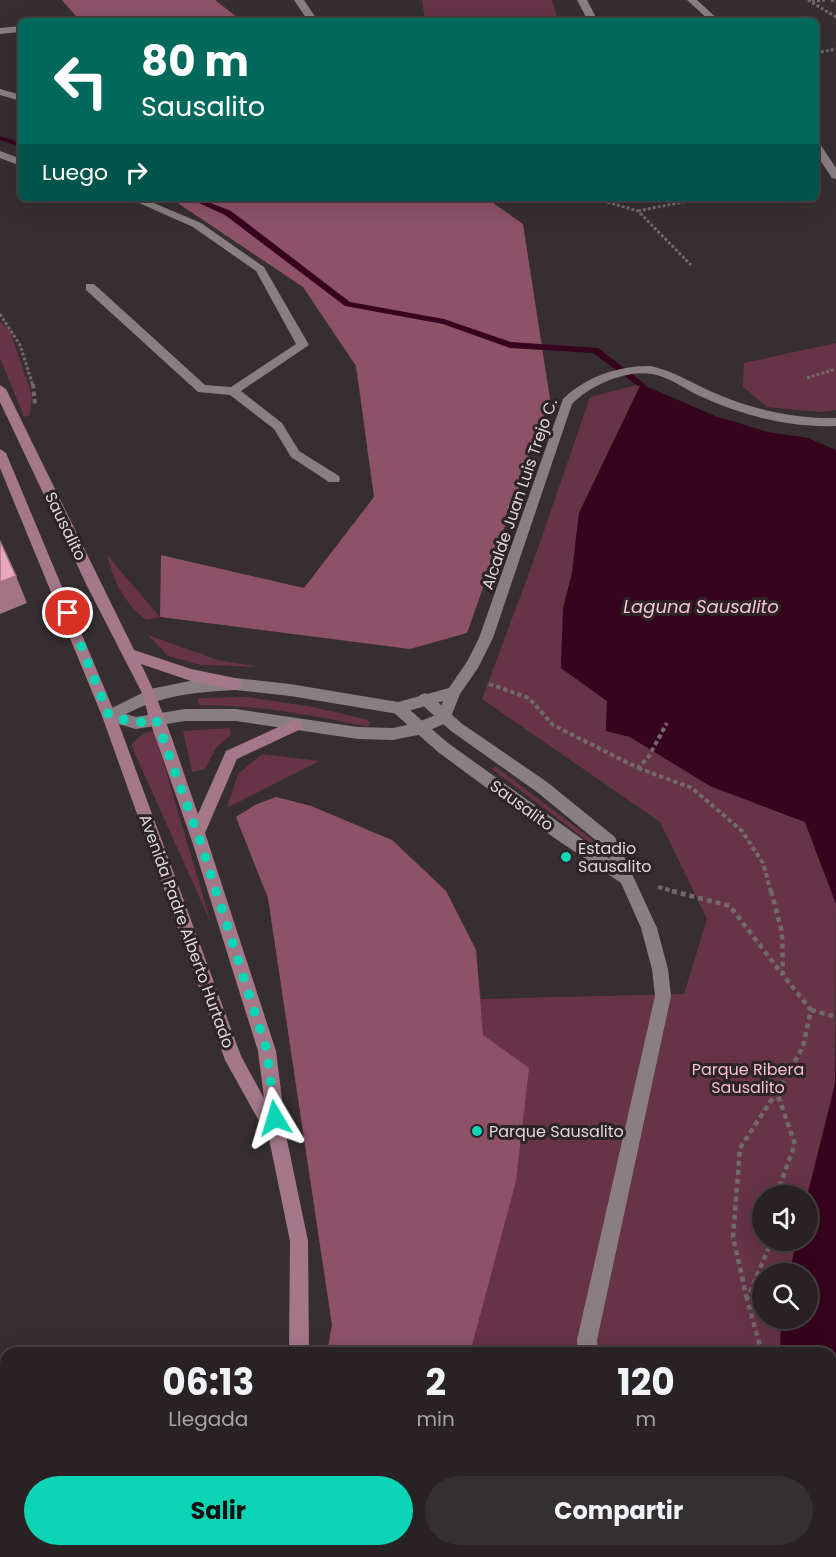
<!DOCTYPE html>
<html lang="es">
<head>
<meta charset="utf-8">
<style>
	:root { --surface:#282224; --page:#342f31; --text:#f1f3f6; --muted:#a5a4a6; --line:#443f41; --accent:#0cd5b5 }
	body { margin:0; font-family:Poppins,sans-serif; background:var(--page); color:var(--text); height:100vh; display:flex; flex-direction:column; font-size:22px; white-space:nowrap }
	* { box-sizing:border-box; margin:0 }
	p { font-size:20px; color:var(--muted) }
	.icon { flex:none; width:33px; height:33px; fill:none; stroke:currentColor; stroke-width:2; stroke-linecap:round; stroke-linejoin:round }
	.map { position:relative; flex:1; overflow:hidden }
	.sheet { position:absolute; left:0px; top:1347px; width:837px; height:210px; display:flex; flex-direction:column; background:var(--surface); border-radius:18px 18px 0 0; box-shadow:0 6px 24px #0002,0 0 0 2px var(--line) }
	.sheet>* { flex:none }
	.banner { position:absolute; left:18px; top:18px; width:801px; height:183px; border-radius:9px; box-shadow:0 6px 24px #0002,0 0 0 2px var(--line); background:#00695c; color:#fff; overflow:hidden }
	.tools { position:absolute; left:752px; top:1185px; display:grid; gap:12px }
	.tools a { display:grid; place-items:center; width:66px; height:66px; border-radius:50%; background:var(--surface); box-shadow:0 6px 24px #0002,0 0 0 2px var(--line); font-size:30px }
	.pin { position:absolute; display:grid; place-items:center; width:51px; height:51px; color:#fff; margin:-26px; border:3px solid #fff; border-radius:50%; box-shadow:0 2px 6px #0007 }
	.me { position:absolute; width:66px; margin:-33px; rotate:353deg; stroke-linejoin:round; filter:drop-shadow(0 0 4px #0008) }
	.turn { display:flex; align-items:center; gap:21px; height:126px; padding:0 24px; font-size:27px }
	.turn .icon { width:78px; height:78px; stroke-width:2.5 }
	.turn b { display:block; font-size:42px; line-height:51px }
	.then { display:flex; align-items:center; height:57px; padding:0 24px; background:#0003; gap:12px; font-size:22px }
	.eta { display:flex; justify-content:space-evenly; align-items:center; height:102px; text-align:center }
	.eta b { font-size:36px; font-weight:700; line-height:42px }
	.action { display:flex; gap:12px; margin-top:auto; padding:12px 24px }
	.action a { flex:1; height:69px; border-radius:36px; background:var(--accent); color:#111; font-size:24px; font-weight:700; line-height:69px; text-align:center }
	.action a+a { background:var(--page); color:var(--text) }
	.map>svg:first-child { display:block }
	.green { fill:#663347 }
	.forest { fill:#8d5268 }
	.water { fill:#37041d }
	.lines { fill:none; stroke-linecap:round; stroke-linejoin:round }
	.stream { fill:#37041d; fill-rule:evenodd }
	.path-far2 { stroke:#71696b; stroke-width:3; stroke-dasharray:3 2; stroke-linecap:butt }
	.path-far1 { stroke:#71696b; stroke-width:4; stroke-dasharray:4.5 3; stroke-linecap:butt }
	.path { stroke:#71696b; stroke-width:4.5; stroke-dasharray:5 4; stroke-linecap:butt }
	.lane { fill:#897e81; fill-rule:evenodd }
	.street { fill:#897e81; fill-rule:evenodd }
	.secondary { fill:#a47789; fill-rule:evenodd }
	.shaded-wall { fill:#a27484 }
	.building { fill:#e8a6bd; stroke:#a27484; stroke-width:1.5 }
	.route { stroke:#0cd5b5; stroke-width:10; stroke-dasharray:0 18 }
	.poi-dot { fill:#0cd5b5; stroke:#2c2427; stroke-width:2 }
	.labels { text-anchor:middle; stroke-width:6; stroke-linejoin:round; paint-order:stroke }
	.street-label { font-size:16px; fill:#ded8da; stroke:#2c2427 }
	.poi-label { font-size:16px; fill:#ded8da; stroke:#2c2427; text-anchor:start }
	.park-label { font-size:16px; fill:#f4bdd0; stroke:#2c2427 }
	.water-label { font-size:18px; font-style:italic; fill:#f8c1d3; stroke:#2c2427 }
</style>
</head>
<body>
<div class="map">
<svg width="836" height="1557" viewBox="0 0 836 1557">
	<rect width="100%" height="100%" fill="#362e30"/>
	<!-- green -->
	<path class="green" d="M 422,0 L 552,0 L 558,21 L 425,21 Z
		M 0,321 L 10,331 L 32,395 L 30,415 L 24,417 L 0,358 Z
		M 836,343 L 836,410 L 820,412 L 767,407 L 743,387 L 744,363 Z
		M 641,384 L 579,513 L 572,573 L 563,609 L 561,668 L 607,701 L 606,731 L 630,737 L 710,786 L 805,822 L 836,904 L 835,1084 L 807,1197 L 762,1196 L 762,1240 L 797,1241 L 789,1273 L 762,1274 L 762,1318 L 781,1319 L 780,1353 L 327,1353 L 332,1325 L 268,898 L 236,817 L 255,805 L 276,797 L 311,806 L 392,840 L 446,891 L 476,950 L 481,999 L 684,994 L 707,919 L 660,822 L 482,699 L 536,554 L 590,397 Z
		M 107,554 L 113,562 L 160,617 L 146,620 C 124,603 113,580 107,554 Z
		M 148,635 L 218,660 L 260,667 L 200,665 L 168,656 Z
		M 247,697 L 313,707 L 368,720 L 370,723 L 368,727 C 312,715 256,705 199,705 L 198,698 Z
		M 230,728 L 231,735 L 216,748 L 205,769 L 192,772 L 183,731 Z
		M 154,731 L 211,923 L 131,745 L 143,733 Z
		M 262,754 L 320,761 L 227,808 L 238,774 Z
		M 495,766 L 606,850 L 602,852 L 492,769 Z
		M 831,1453 L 836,1457 L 836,1557 L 276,1557 L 278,1551 L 831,1551 Z"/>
	<!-- forest -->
	<path class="forest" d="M 62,0 L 215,0 L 242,21 L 80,21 Z
		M 179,198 L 486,198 L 523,224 L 550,399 L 467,633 L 410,649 L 160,617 L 161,555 L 304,588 L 374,497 L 356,366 L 303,287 L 179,204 Z
		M 276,797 L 311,806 L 392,840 L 446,891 L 476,950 L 483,1035 L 529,1068 L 516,1181 L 470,1353 L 327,1353 L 332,1325 L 268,898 L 236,817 L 255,805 Z
		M 278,1551 L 396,1551 L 392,1557 L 276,1557 Z"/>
	<!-- water -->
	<path class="water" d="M 641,384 L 715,416 L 768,432 L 808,438 L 836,450 L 836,904 L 805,822 L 710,786 L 630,737 L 606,731 L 607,701 L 561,668 L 563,609 L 572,573 L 579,513 Z
		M 836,1032 L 836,1457 L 831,1453 L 831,1353 L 780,1353 L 781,1319 L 807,1318 L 807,1274 L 789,1273 L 797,1241 L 807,1240 L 807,1197 L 835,1084 Z"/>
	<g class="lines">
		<!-- stream -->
		<path class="stream" d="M 0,136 L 21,143 L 21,147 L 0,140 Z
			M 188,198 L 198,198 L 231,211 L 350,302 L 444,319 L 511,342 L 598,348 L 645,384 L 644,386 L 638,386 L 593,353 L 510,348 L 443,324 L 345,306 L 225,215 Z"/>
		<!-- path-far2 -->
		<path class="path-far2" d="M 808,0 L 836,17
			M 831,0 L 836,2
			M 812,1 L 826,0
			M 816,53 L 836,49
			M 593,198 L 638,211 L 691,265
			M 638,211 L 703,198
			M 0,314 L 20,345 L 33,386
			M 807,378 L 836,369"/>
		<!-- path-far1 -->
		<path class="path-far1" d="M 33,384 L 35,404
			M 489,684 L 529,698 L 553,725 L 638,768 L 649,756 L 667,723
			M 638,768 L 692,788 L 742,831 L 763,863 L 771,892
			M 658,887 L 677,892"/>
		<!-- path -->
		<path class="path" d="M 672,891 L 730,906 L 782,974
			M 771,891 L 782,932 L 783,975 L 811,1010 L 803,1047 L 777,1093 L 795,1144 L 776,1196
			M 811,1010 L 836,1017
			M 747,1299 L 733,1237 L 740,1148 L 776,1093
			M 762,1353 L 747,1299 L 772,1240
			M 831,1501 L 836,1508"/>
		<!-- lane -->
		<path class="lane" d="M 0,151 L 21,159 L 21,166 L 0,158 Z
			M 128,198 L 142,198 L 201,223 L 264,267 L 309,345 L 241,391 L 282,423 L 299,451 L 339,476 L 340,479 L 339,482 L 329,482 L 291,457 L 274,429 L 230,395 L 198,392 L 86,290 L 86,284 L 94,284 L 205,385 L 231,387 L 296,344 L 256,271 L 193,227 Z
			M 425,693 L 430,695 L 461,723 L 547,782 L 615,837 L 657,928 L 668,969 L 671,996 L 597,1340 L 598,1353 L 578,1353 L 577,1340 L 655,996 L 652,969 L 641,928 L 621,883 L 553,837 L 438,752 L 393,712 L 391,708 L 393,704 L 403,704 L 448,743 L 610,859 L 604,847 L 537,792 L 451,731 L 420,703 L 418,699 L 420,695 Z
			M 641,1551 L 665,1551 L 667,1557 L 643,1557 Z"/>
		<!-- street -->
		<path class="street" d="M 294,0 L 304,0 L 318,21 L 308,21 Z
			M 577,0 L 587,0 L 598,21 L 588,21 Z
			M 687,0 L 697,0 L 720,21 L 710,21 Z
			M 21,26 L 21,32 L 0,34 L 0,28 Z
			M 0,89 L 21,95 L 21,101 L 0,95 Z
			M 816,143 L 820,144 L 836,168 L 836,179 L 832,178 L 816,154 Z
			M 651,366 C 673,371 690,382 710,391 C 750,409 793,419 836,418 L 836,426 C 790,428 744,416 702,397 C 686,390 670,377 652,374 C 625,370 591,385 572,404 L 493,638 L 478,668 L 460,694 L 449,722 L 418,735 L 393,740 L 358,739 L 236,721 L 185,721 L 136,729 L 104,720 L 102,716 L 104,712 L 150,689 L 190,681 L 235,678 L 290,684 L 398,702 L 449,688 L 468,660 L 479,638 L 563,399 C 585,377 620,365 651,366 ZM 235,690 L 290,696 L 398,714 L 443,701 L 438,714 L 416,723 L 393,728 L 358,727 L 236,709 L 185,709 L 136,717 L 126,714 C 166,694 191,693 235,690 Z"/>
		<!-- secondary -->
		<path class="secondary" d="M 0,385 L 6,389 L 134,650 L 191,669 L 235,678 L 240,680 L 242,684 L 240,688 L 235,690 L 191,681 L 141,664 C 165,711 180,764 198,814 L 226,751 L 296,719 L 301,721 L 303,725 L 301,729 L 237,759 L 205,833 L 276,1051 L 287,1140 L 308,1241 L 309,1353 L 289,1353 L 290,1241 L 269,1139 L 225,1060 L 102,716 L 0,468 L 0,449 L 6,453 L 116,716 L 241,1056 L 264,1098 L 258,1051 L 193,844 L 149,719 L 143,695 L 88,588 L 0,402 Z
			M 231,1551 L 251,1551 L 249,1557 L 229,1557 Z"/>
	</g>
	<!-- shaded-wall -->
	<path class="shaded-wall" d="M 16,576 L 27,603 L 0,614 L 0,582 Z"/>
	<!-- building -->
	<path class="building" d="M 0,541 L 16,576 L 0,582 Z"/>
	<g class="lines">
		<!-- route -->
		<path class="route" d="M 68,613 L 109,716 L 136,723 L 156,719 L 201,844 L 267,1051 L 275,1118"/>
	</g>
	<!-- markers -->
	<g class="poi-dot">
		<circle cx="566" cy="857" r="6"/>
		<circle cx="477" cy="1131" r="6"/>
	</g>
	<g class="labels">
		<!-- street labels -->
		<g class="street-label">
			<text transform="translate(519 494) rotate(-71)" y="6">Alcalde Juan Luis Trejo C.</text>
			<text transform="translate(66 526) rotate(64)" y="6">Sausalito</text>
			<text transform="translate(522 805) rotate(36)" y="6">Sausalito</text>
			<text transform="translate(187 931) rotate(70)" y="6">Avenida Padre Alberto Hurtado</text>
		</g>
		<!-- poi labels -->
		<g class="poi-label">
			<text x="578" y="854">Estadio<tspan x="578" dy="18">Sausalito</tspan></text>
			<text x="489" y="1137">Parque Sausalito</text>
		</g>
		<!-- park labels -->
		<g class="park-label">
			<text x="748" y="1075">Parque Ribera<tspan x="748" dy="18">Sausalito</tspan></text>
		</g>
		<!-- water labels -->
		<g class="water-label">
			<text x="701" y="613">Laguna Sausalito</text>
		</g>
	</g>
</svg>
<div class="tools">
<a><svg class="icon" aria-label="sound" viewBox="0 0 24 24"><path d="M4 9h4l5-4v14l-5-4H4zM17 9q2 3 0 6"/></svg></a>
<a><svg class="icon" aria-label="search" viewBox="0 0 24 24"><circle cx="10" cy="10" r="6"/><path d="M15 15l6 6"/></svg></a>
</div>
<div class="pin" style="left:68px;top:613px;background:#d93025"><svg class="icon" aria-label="arrive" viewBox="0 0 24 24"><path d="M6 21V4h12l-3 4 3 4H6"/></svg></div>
<svg class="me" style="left:275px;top:1118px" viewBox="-20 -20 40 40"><path d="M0-17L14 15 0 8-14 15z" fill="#0cd5b5" stroke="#fff" stroke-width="4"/></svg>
<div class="banner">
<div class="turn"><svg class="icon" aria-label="left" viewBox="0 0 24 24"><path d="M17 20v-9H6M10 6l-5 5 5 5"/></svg><div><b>80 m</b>Sausalito</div></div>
<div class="then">Luego<svg class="icon" aria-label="right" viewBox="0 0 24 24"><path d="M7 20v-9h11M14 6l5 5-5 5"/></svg></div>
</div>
<section class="sheet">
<div class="eta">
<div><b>06:13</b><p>Llegada</p></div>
<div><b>2</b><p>min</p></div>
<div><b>120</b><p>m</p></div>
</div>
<div class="action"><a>Salir</a><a>Compartir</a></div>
</section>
</div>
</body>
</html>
